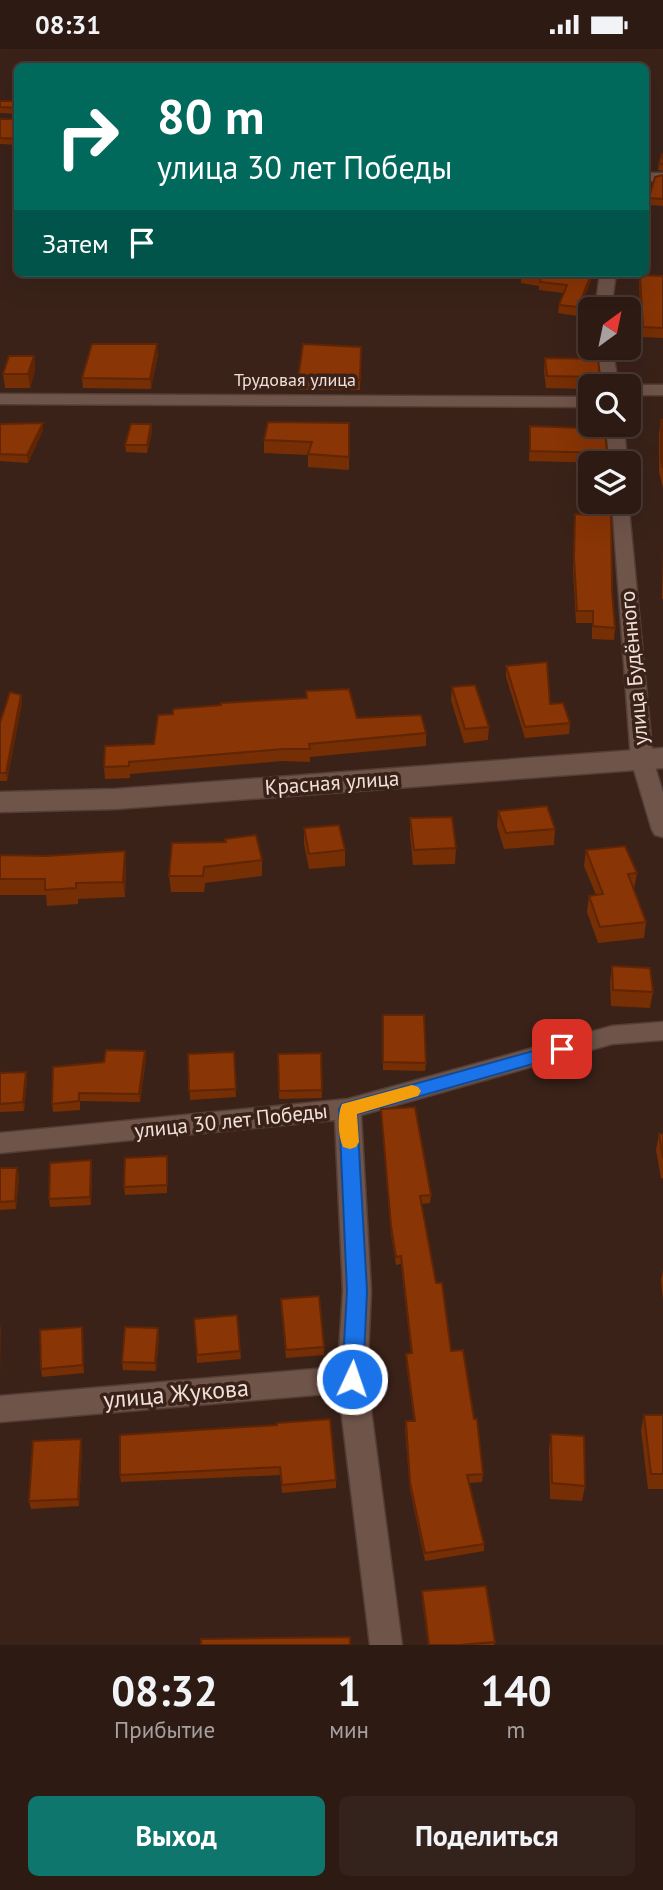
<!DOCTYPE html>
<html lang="ru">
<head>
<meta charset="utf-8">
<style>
	:root { --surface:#2c1a13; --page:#34231c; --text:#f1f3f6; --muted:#a6a1a0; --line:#483833; --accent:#0f766e }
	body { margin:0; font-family:"PT Sans",sans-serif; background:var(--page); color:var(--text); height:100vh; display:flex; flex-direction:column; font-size:26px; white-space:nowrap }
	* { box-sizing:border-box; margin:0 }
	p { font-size:23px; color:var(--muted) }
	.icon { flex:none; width:38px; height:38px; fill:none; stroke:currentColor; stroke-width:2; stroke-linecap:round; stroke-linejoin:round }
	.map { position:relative; height:1596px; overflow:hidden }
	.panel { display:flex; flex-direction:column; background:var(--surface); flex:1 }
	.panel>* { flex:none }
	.hud { position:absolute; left:14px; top:14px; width:635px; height:214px; border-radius:10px; box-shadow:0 7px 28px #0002,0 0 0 2px var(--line); background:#00695c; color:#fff; overflow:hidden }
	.needle { width:46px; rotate:33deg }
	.controls { position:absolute; left:578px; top:248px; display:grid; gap:14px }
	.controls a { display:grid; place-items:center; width:63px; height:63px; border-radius:10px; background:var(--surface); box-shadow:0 7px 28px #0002,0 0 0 2px var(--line); font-size:35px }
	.pin { position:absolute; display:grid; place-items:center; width:60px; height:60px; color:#fff; margin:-30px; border-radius:14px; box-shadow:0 4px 10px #0006 }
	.me { position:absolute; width:77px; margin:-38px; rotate:3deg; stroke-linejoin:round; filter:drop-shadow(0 0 5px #0008) }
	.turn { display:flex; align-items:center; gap:24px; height:147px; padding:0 28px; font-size:32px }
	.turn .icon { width:91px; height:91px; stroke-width:2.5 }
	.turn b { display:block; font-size:49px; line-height:60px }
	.then { display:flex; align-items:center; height:66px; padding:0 28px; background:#0003; gap:14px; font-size:26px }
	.eta { display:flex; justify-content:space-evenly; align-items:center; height:119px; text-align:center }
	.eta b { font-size:42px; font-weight:700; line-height:49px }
	.cta { display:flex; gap:14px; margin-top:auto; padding:14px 28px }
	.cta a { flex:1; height:80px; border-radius:10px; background:var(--accent); color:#fff; font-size:28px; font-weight:700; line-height:80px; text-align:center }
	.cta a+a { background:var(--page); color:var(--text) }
	.status { display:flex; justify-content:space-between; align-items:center; height:49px; padding:0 35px; background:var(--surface); direction:ltr }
	.status svg { height:19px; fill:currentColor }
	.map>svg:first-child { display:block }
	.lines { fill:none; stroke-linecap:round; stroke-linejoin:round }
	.minor-casing { stroke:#533e37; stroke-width:3 }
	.secondary-casing { stroke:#533e37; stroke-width:3 }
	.minor { fill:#6f5449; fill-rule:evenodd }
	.secondary { fill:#6f5449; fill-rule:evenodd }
	.wall { fill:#762e05 }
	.shaded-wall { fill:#602504 }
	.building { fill:#893506; stroke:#602504; stroke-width:2 }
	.route { fill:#1a73e8; stroke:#114b97; stroke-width:2 }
	.slow { fill:#f59e0b }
	.labels { text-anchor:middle; stroke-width:7; stroke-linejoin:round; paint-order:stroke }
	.far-street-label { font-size:18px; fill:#f0e0d9; stroke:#3a2219 }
	.street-label { font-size:21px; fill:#f0e0d9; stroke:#3a2219 }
	.near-street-label { font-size:24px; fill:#f0e0d9; stroke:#3a2219 }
</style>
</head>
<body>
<div class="status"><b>08:31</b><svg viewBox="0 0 49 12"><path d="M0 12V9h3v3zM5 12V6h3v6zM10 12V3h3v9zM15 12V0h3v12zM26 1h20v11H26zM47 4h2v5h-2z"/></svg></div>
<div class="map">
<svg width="663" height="1596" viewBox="0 0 663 1596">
	<rect width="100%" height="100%" fill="#3a2219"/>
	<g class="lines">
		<defs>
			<path id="minor" d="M 646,124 L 663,124 L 663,132 L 646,132 Z
				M 600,224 L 616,224 L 611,261 L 595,261 Z
				M 596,299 L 612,299 L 619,338 L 603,338 Z
				M 639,336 L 663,336 L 663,346 L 642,346 L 628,351 L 628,340 Z
				M 0,345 L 590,348 L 590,358 L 0,355 Z
				M 606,376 L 624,376 L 627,415 L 609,415 Z
				M 628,450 L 653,711 L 663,744 L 663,788 L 655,786 L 652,781 L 631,711 L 612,453 L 628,453 Z
				M 663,973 L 663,991 L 612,995 L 361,1066 L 371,1242 L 367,1330 L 402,1596 L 370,1596 L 339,1344 L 0,1373 L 0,1347 L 338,1318 L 343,1242 L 335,1071 L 0,1104 L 0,1084 L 348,1050 L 612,977 Z"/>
			<path id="secondary" d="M 663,699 L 663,719 L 116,760 L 0,763 L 0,743 L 116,740 Z"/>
		</defs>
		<!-- minor casing -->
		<use href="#minor" class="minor-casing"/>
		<!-- secondary casing -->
		<use href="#secondary" class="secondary-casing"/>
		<!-- minor -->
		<use href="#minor" class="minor"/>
		<!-- secondary -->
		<use href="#secondary" class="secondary"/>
	</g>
	<!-- wall -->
	<path class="wall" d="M 0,52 L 18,52 L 18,65 L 0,64 Z
		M 0,70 L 18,70 L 18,96 L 0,95 Z
		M 663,106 L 663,122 L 658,121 L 659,115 Z
		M 663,126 L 663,157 L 649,156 L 649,149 Z
		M 521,226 L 591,232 L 577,267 L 558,264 L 559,256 L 564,244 L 539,241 L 539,237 L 521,234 Z
		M 640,226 L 663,227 L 663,289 L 642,288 L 639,235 Z
		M 361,298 L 360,341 L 299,341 L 298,330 Z
		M 158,305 L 151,340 L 83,339 L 82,329 Z
		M 34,307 L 35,321 L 30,339 L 5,339 L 3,325 Z
		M 545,309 L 600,328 L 599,338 L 590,338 L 590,340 L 546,339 L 544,322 Z
		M 661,371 L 663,371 L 663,439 L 659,423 L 659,384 Z
		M 349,374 L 349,421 L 308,418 L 308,406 L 264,404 L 264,391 Z
		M 0,375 L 43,381 L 28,414 L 0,412 Z
		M 151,375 L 152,383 L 147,404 L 126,403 L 125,396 Z
		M 530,377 L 607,404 L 606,414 L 529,412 Z
		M 575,465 L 612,543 L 615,579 L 614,591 L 592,590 L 592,574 L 576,574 L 573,521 Z
		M 663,499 L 663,550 L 662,550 Z
		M 506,617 L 550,655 L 570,674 L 569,685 L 525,689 L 506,628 Z
		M 452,638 L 489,678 L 488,691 L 464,694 L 451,651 Z
		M 306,642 L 357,669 L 426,684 L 426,697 L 310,708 L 310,713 L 283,712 L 130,725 L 130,729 L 105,730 L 104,718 L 154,695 L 173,665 L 306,649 Z
		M 21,646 L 22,654 L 7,732 L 0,732 L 0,674 Z
		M 498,762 L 555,780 L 554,796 L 504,800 L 497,777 Z
		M 410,769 L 456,799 L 455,815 L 413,816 L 410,785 Z
		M 304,779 L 345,801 L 345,817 L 309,820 L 304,795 Z
		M 172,794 L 262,811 L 262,827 L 205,834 L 204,843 L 171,843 L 169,827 Z
		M 586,801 L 637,824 L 634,840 L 633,840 L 646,873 L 644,889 L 598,894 L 587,863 L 589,847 L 596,846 L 584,817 Z
		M 0,806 L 126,818 L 125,848 L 78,850 L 78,855 L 47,857 L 46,846 L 0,846 Z
		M 612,917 L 653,943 L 650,959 L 611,957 L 610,933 Z
		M 383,966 L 426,1014 L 425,1022 L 383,1021 Z
		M 145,1002 L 146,1010 L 140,1053 L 80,1052 L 80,1061 L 53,1063 L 52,1055 Z
		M 234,1003 L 236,1048 L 190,1051 L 188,1005 Z
		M 321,1004 L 322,1049 L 279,1050 L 278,1005 Z
		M 0,1024 L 27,1031 L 24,1062 L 0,1063 Z
		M 381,1060 L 431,1146 L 430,1154 L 421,1155 L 436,1234 L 451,1302 L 483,1425 L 482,1433 L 469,1434 L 484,1495 L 484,1502 L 425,1512 L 410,1441 L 405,1380 L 406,1372 L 414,1372 L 406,1313 L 406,1305 L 411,1304 L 401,1215 L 396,1216 L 391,1185 Z
		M 659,1085 L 663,1085 L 663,1129 L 661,1129 L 656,1101 Z
		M 91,1111 L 92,1119 L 91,1156 L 50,1158 L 49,1150 Z
		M 167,1116 L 167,1144 L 125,1146 L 124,1138 Z
		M 0,1119 L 17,1119 L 19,1127 L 16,1160 L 0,1161 Z
		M 663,1221 L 663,1251 L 661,1231 Z
		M 281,1258 L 324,1298 L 324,1306 L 286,1309 Z
		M 237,1266 L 241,1310 L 197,1314 L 194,1270 Z
		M 83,1286 L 84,1324 L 42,1328 L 41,1320 Z
		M 159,1287 L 156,1322 L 123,1321 L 122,1313 Z
		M 644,1366 L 663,1366 L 663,1440 L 648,1440 L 641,1381 Z
		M 277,1376 L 336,1431 L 336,1439 L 282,1444 L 280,1426 L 121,1433 L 120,1426 Z
		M 551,1385 L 585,1437 L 582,1452 L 550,1450 L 549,1400 Z
		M 82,1398 L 79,1457 L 31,1460 L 29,1452 Z
		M 422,1542 L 495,1593 L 494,1596 L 428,1596 L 422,1550 Z"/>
	<!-- shaded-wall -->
	<path class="shaded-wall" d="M 592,224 L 591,232 L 577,267 L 578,258 Z
		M 157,295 L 158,305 L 151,340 L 150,330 Z
		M 34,307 L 35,321 L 30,339 L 28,325 Z
		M 43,374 L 43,381 L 28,414 L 27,406 Z
		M 151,375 L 152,383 L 147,404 L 147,396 Z
		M 21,646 L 22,654 L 7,732 L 6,724 Z
		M 125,802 L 126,818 L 125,848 L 123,833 Z
		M 145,1002 L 146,1010 L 140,1053 L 139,1045 Z
		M 26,1023 L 27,1031 L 24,1062 L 23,1053 Z
		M 91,1111 L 92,1119 L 91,1156 L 90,1148 Z
		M 17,1119 L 19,1127 L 16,1160 L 15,1152 Z
		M 0,1273 L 1,1281 L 0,1330 Z
		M 82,1278 L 83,1286 L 84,1324 L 83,1316 Z
		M 158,1279 L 159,1287 L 156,1322 L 155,1314 Z
		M 81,1390 L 82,1398 L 79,1457 L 78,1450 Z"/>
	<!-- building -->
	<path class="building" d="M 0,52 L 18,52 L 18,59 L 0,58 Z
		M 0,70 L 18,70 L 18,90 L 0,89 Z
		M 662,105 L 663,106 L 663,115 L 659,115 Z
		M 663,126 L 663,150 L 649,149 L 655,128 Z
		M 522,224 L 592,224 L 578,258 L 559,256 L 567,236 L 540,233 L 541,229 L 521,226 Z
		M 640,226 L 663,227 L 663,279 L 643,278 Z
		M 92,295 L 157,295 L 150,330 L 82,329 Z
		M 303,295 L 361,298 L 360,331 L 298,330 Z
		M 9,307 L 34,307 L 28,325 L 3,325 Z
		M 545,309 L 598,310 L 600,328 L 547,327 Z
		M 661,371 L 663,371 L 663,419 L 661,411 Z
		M 268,373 L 349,374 L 349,408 L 308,405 L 312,393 L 264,391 Z
		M 43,374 L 27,406 L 0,405 L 0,375 Z
		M 131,375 L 151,375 L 147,396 L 125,396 Z
		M 530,377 L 605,380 L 607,404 L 530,402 Z
		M 590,453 L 611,453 L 612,543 L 615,579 L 593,577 L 593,562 L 577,562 L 574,509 L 575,465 L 589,466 Z
		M 547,613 L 550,655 L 563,654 L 570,674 L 525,678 L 506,617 Z
		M 475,636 L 489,678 L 465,680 L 452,638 Z
		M 349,640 L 357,669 L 421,666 L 426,684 L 309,695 L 310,700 L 283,700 L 129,713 L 129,717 L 104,718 L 105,697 L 154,695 L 158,666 L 173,665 L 173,660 L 221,656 L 221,654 L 307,649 L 306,642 Z
		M 10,643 L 21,646 L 6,724 L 0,724 L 0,674 Z
		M 547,757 L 555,780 L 506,784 L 498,762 Z
		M 452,768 L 456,799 L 414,801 L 410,769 Z
		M 339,776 L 345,801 L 309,805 L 304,779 Z
		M 256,786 L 262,811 L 204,818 L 203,827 L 169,827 L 172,794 L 226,793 L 225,790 Z
		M 625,797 L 637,824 L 628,825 L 646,873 L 600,878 L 589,847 L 603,845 L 586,801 Z
		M 125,802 L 123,833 L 76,834 L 76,839 L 45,841 L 45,830 L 0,830 L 0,806 L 46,807 Z
		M 612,917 L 650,919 L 653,943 L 613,941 Z
		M 383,966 L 424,966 L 426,1014 L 383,1013 Z
		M 106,1001 L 145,1002 L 139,1045 L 79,1044 L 79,1052 L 52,1055 L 53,1018 L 104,1013 Z
		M 234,1003 L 236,1040 L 189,1042 L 188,1005 Z
		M 321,1004 L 322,1041 L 279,1042 L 278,1005 Z
		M 26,1023 L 23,1053 L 0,1055 L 0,1024 Z
		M 415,1058 L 431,1146 L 420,1147 L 436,1234 L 442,1234 L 451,1302 L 463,1301 L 474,1370 L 477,1370 L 483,1425 L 467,1426 L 484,1495 L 425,1504 L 410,1434 L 406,1372 L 415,1372 L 406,1305 L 412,1304 L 401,1207 L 396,1208 L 391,1177 L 381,1060 Z
		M 659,1085 L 663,1085 L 663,1109 Z
		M 167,1107 L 167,1136 L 124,1138 L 125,1109 Z
		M 91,1111 L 90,1148 L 49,1150 L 50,1114 Z
		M 0,1119 L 17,1119 L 15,1152 L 0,1153 Z
		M 319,1247 L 324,1298 L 286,1301 L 281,1250 Z
		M 237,1266 L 240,1302 L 197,1306 L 194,1270 Z
		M 82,1278 L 83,1316 L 41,1320 L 40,1281 Z
		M 125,1278 L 158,1279 L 155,1314 L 122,1313 Z
		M 644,1366 L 663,1366 L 663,1425 L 651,1425 Z
		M 330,1370 L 336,1431 L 282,1436 L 280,1418 L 120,1426 L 120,1386 L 277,1376 L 277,1374 Z
		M 551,1385 L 584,1387 L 585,1437 L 552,1434 Z
		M 81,1390 L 78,1450 L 29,1452 L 33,1392 Z
		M 486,1537 L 495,1593 L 459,1596 L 429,1596 L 422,1542 Z
		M 350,1588 L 350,1596 L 201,1596 L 201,1590 Z"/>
	<!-- route -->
	<path class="route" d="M 562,994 L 568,996 L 570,1000 L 568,1005 L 357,1065 L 367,1242 L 363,1330 L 360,1337 L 352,1339 L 345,1337 L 342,1330 L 347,1242 L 339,1060 L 342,1055 Z"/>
	<!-- slow -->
	<path class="slow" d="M 412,1036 L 418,1038 L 421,1042 L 418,1047 L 357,1065 L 359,1093 L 356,1098 L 350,1100 L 343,1098 C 338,1087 337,1066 342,1055 Z"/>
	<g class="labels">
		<!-- far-street labels -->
		<g class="far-street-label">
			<text x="295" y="337">Трудовая улица</text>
		</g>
		<!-- street labels -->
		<g class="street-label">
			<text transform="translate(634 619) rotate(-95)" y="7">улица Будённого</text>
			<text transform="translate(332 734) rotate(-4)" y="7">Красная улица</text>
			<text transform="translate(231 1072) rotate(-6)" y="7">улица 30 лет Победы</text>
		</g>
		<!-- near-street labels -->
		<g class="near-street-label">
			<text transform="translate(176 1345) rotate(-5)" y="8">улица Жукова</text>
		</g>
	</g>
</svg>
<div class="controls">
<a><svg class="needle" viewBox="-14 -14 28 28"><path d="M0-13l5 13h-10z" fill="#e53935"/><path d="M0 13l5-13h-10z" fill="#a6a1a0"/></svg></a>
<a><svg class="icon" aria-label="search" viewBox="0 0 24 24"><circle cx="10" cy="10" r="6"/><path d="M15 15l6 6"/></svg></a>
<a><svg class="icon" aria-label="layers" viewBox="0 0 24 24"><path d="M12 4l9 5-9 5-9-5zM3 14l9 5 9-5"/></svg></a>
</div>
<div class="pin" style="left:562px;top:1000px;background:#d93025"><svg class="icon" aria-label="arrive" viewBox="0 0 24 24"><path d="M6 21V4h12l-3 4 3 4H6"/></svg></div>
<svg class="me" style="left:352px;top:1330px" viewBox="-20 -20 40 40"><circle r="17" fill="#1a73e8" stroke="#fff" stroke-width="3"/><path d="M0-11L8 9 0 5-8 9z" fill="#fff"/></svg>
<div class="hud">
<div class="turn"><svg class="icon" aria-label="right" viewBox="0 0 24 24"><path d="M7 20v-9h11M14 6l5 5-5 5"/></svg><div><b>80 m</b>улица 30 лет Победы</div></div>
<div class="then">Затем<svg class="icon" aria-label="arrive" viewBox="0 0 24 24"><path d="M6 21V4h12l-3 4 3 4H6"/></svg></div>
</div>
</div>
<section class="panel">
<div class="eta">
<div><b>08:32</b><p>Прибытие</p></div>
<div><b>1</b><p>мин</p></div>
<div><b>140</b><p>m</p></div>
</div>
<div class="cta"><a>Выход</a><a>Поделиться</a></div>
</section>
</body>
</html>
